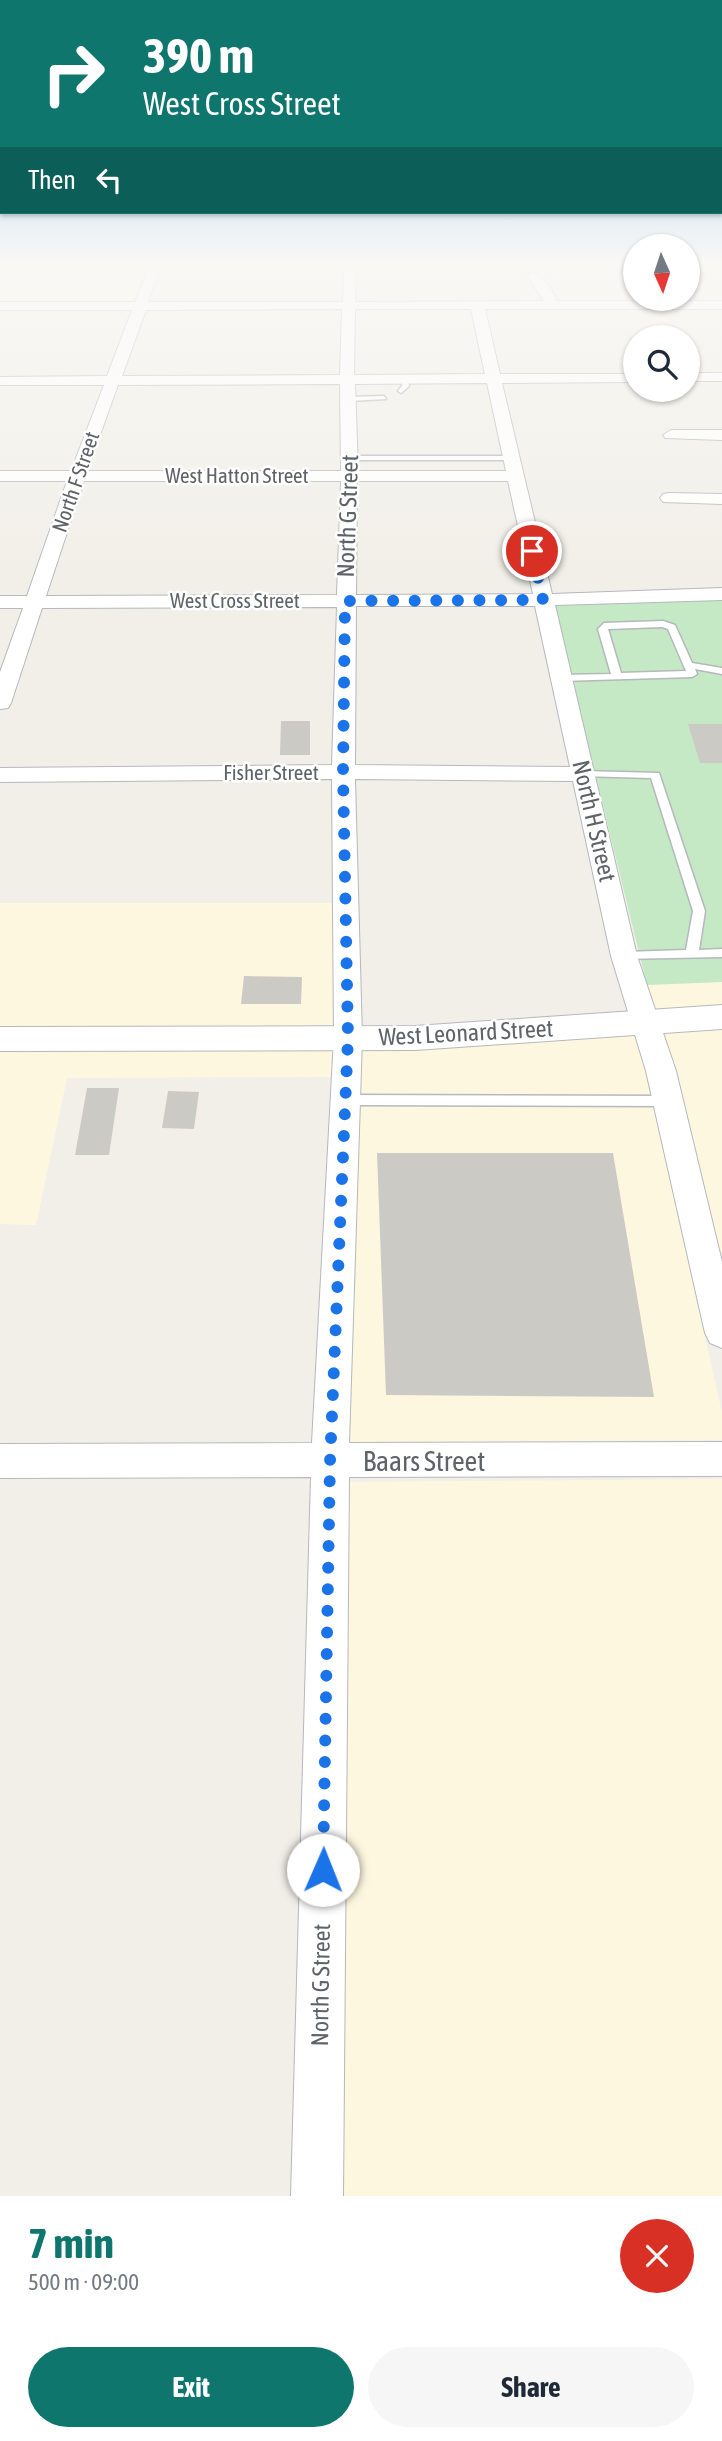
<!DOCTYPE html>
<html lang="en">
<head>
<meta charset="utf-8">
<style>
	:root { --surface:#fff; --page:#f6f6f7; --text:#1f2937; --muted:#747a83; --accent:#0f766e }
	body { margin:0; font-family:"Asap Condensed",sans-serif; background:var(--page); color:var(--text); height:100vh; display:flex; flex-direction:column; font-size:26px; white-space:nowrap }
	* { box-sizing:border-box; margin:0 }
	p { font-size:23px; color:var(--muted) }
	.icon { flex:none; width:38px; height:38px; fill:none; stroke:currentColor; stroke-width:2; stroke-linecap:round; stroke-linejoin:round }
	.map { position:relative; height:2196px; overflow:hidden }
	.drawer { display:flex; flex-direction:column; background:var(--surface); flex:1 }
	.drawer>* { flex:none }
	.banner { position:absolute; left:0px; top:0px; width:723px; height:214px; box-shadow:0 2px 5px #0004; background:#0f766e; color:#fff; overflow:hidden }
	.needle { width:46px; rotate:177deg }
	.tools { position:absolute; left:623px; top:234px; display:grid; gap:14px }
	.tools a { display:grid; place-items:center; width:77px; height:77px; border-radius:50%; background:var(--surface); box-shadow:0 2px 5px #0004; font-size:35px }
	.pin { position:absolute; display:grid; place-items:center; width:60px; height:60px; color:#fff; margin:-30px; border:4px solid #fff; border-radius:50%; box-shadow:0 2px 7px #0007 }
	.me { position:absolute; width:77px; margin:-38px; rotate:1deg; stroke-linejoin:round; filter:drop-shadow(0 0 5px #0008) }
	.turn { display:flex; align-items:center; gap:24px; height:147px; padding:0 28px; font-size:32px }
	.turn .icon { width:91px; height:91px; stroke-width:2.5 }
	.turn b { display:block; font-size:49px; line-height:60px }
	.then { display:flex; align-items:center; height:66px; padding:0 28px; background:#0003; gap:14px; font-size:26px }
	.round { display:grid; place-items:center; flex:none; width:74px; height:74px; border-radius:37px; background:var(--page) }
	.headline { display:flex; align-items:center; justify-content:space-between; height:119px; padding:0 28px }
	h1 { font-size:42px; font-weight:700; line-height:52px; color:var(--accent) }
	.action { display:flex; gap:14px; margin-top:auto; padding:14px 28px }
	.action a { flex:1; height:80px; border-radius:42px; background:var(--accent); color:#fff; font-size:28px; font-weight:700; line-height:80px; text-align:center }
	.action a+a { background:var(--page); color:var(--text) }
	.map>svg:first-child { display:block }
	.commercial { fill:#fef7e0 }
	.green { fill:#c5e8c5 }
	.building { fill:#cccac5 }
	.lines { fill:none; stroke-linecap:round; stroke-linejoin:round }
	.service-casing { stroke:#b5b8bc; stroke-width:3 }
	.minor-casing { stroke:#b5b8bc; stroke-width:2 }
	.tertiary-casing { stroke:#b5b8bc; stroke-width:2 }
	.service { fill:#fff; fill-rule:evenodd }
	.minor { fill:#fff; fill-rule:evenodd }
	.tertiary { fill:#fff; fill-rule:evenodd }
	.route { stroke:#1a73e8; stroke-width:12; stroke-dasharray:0 21.6 }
	.labels { text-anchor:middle; stroke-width:5; stroke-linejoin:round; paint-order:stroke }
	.far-street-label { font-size:21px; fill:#5f6368; stroke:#fff }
	.street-label { font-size:24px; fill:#5f6368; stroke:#fff }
	.near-street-label { font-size:28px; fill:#5f6368; stroke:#fff }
</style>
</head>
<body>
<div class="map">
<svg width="722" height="2196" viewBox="0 0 722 2196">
	<rect width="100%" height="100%" fill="#f1efe8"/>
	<!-- commercial -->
	<path class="commercial" d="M 0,264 L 56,264 L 52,273 L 145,274 L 133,303 L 0,303 Z
		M 0,903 L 333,903 L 334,1027 L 0,1028 Z
		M 722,982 L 722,1005 L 655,1009 L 647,985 Z
		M 722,1028 L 722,1261 L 676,1070 L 663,1032 Z
		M 634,1034 L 647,1072 L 722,1413 L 722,1440 L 350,1442 L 362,1049 L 474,1046 Z
		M 333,1050 L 332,1077 L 67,1078 L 36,1225 L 0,1224 L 0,1051 Z
		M 722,1479 L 722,2196 L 344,2196 L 349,1482 Z"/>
	<!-- green -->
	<path class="green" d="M 722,599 L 722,982 L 647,985 L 554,605 Z"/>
	<!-- building -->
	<path class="building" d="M 281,721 L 310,721 L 310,755 L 280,755 Z
		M 688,724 L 722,724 L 722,763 L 700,763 Z
		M 244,976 L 302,977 L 301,1004 L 241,1004 Z
		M 87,1088 L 119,1088 L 109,1155 L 75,1155 Z
		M 168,1091 L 199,1092 L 194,1129 L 162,1128 Z
		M 377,1153 L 613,1153 L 654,1397 L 386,1395 Z"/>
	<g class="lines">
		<defs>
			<path id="service" d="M 403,378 L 407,378 L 409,386 L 401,393 L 398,391 L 402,386 Z
				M 384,396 L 386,399 L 349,401 L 345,399 L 349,397 Z
				M 346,456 L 511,456 L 515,458 L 511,460 L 346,460 Z
				M 663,621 L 675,625 L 692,663 L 722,668 L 722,674 L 695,669 L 697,674 L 692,677 L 561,681 L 556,678 L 561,675 L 611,674 L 598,629 L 604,623 ZM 662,627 L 668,629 L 686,671 L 621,673 L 608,629 Z
				M 584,771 L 659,773 L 705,911 L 699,950 L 722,949 L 722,957 L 620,959 L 618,956 L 624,952 L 686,950 L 693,911 L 651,778 L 580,776 L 579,774 Z
				M 345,1095 L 668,1096 L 675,1101 L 668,1106 L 345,1105 L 338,1100 Z"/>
			<path id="minor" d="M 150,264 L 162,264 L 148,302 L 343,302 L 344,264 L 356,264 L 355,302 L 544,301 L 527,276 L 533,272 C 544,276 553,291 557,301 L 722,301 L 722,309 L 485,309 L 500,374 L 635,374 L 635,382 L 502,383 L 552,594 L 722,588 L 722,600 L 555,605 L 637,956 L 676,1071 L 722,1262 L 722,1348 L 710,1343 L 705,1333 L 646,1071 L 611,956 L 573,781 L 355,779 L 362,1038 L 349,1443 L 722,1442 L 722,1476 L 349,1477 L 343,2196 L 291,2196 L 311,1477 L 0,1478 L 0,1444 L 312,1443 L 334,1038 L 332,779 L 0,782 L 0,768 L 332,765 L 337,607 L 42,608 L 11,703 L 8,708 L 0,709 L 0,672 L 23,608 L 0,608 L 0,596 L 27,596 L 67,481 L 0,481 L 0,471 L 71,471 L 104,385 L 0,385 L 0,377 L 107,376 L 132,310 L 0,310 L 0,302 L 135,302 ZM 342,309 L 340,375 L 122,376 L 146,310 ZM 355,309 L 471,309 L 485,374 L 354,375 ZM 487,383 L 506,471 L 358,471 L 355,384 ZM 340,384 L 341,471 L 87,471 L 118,385 ZM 84,481 L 341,481 L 337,595 L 46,596 ZM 357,481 L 508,481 L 533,594 L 356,595 ZM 356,606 L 535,606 L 570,767 L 355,765 Z
				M 688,373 L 722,373 L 722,381 L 688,381 Z
				M 671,430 L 722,430 L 722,440 L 665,438 L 663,435 Z
				M 669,493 L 722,494 L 722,504 L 663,502 L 660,498 L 663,494 Z"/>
			<path id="tertiary" d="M 722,1005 L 722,1029 L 415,1050 L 0,1051 L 0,1027 L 415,1026 Z"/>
		</defs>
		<!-- service casing -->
		<use href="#service" class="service-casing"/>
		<!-- minor casing -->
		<use href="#minor" class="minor-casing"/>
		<!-- tertiary casing -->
		<use href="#tertiary" class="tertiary-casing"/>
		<!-- service -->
		<use href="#service" class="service"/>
		<!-- minor -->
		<use href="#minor" class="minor"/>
		<!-- tertiary -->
		<use href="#tertiary" class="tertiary"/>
	</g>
	<!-- sky -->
	<linearGradient id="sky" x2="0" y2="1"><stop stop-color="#8fc3f1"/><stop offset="0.46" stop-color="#f9f8f5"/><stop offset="1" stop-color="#f9f8f5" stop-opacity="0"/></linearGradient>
	<rect width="722" height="571" fill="url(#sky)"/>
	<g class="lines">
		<!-- route -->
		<path class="route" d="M 323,1870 L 330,1462 L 348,1038 L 343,772 L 345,601 L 543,600 L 532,551"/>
	</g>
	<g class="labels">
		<!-- far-street labels -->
		<g class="far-street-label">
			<text x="237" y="483">West Hatton Street</text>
			<text transform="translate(76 482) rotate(-71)" y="7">North F Street</text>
			<text x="235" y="608">West Cross Street</text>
			<text x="271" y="780">Fisher Street</text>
		</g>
		<!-- street labels -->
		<g class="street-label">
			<text transform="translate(348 516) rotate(-88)" y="8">North G Street</text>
			<text transform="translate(594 821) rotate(77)" y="8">North H Street</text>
			<text transform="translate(466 1033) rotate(-3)" y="8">West Leonard Street</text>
			<text transform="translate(321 1985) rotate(-89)" y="8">North G Street</text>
		</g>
		<!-- near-street labels -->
		<g class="near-street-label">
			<text x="424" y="1471">Baars Street</text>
		</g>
	</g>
</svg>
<div class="tools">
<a><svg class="needle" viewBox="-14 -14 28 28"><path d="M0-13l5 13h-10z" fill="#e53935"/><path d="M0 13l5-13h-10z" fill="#747a83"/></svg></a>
<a><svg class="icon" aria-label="search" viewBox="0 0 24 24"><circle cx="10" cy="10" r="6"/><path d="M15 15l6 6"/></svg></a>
</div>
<div class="pin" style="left:532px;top:551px;background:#d93025"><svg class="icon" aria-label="arrive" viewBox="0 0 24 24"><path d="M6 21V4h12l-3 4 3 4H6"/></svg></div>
<svg class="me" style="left:323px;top:1870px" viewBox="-20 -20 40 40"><circle r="19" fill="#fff"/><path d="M0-13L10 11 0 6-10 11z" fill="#1a73e8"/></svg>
<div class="banner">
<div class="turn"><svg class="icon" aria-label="right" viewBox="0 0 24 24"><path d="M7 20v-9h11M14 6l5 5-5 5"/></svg><div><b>390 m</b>West Cross Street</div></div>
<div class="then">Then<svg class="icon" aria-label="left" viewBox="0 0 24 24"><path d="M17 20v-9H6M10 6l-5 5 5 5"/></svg></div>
</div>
</div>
<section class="drawer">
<div class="headline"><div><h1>7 min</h1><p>500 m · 09:00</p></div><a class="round" style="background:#d93025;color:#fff"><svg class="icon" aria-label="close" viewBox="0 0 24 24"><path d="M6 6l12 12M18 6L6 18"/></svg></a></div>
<div class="action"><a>Exit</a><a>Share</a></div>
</section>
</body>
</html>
